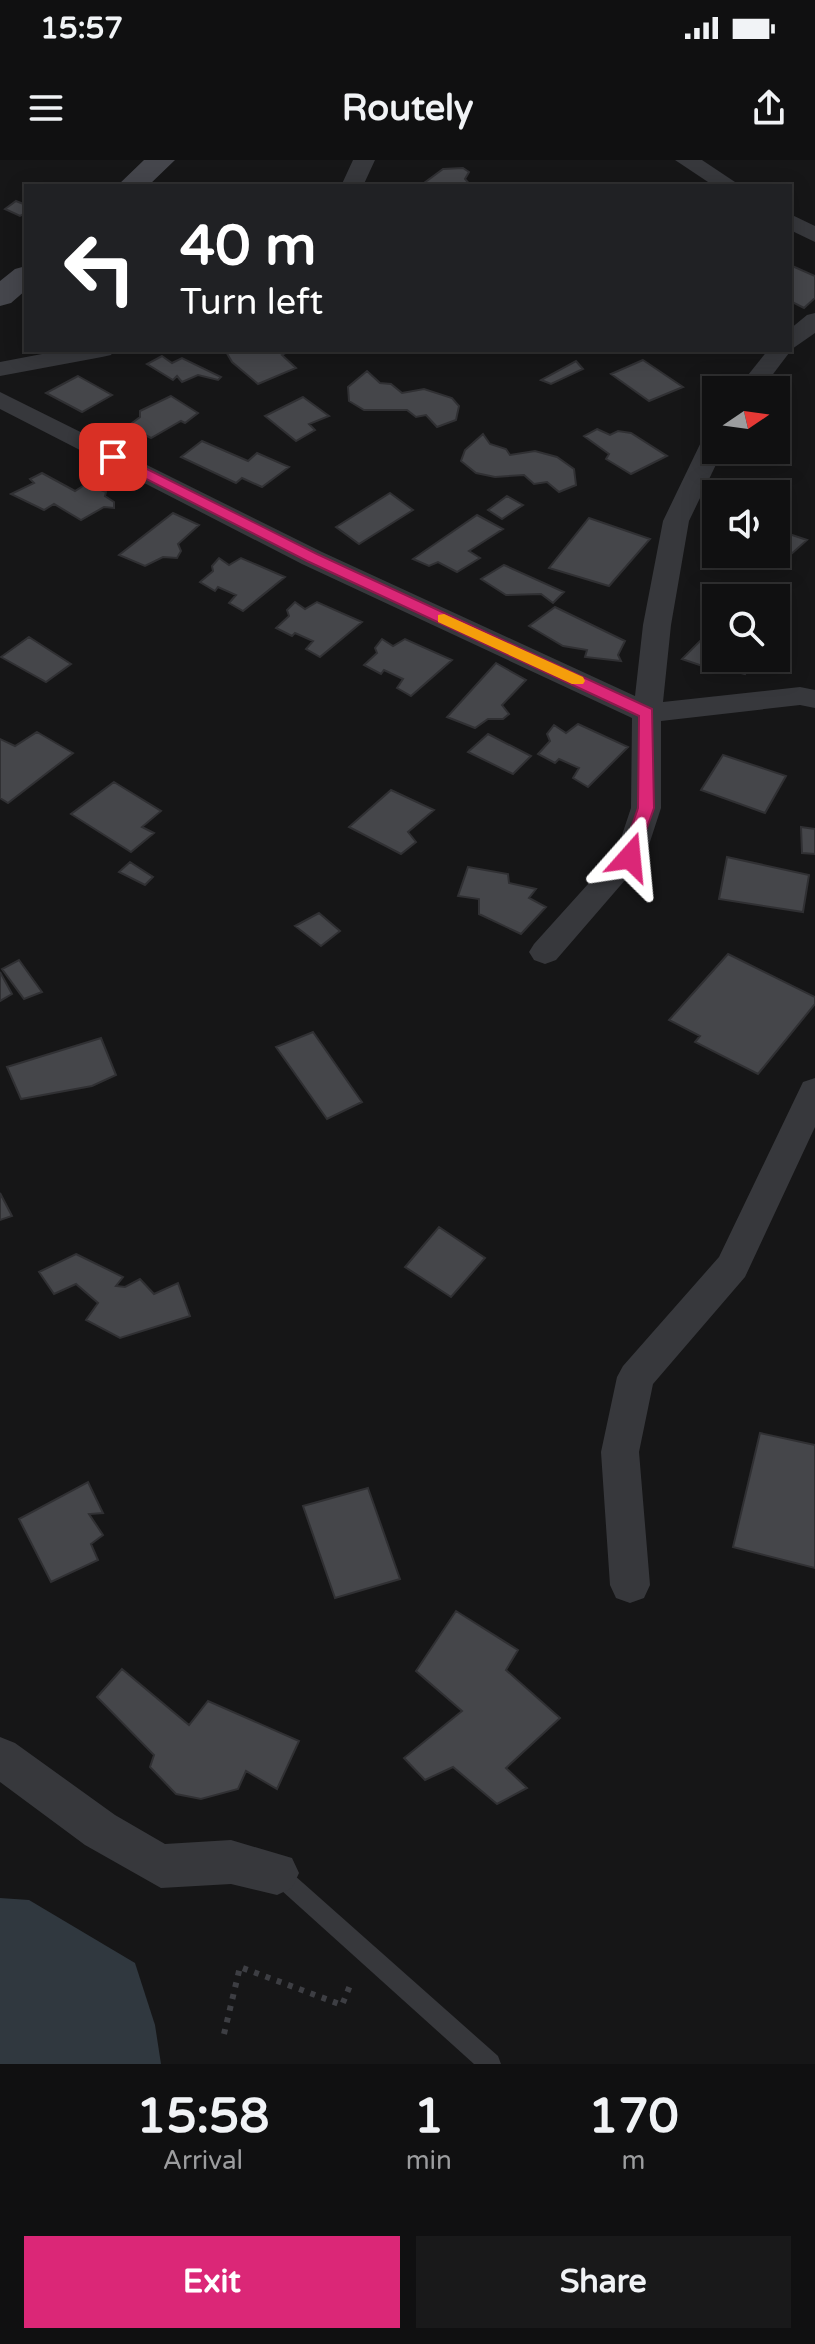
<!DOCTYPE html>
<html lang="en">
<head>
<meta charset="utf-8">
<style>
	:root { --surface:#101011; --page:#19191a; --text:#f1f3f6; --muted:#9c9d9f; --line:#303031; --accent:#db2777 }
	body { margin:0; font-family:"Varela Round",sans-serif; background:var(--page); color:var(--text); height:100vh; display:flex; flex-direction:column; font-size:30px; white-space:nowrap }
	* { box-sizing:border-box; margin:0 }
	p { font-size:26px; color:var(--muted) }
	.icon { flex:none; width:44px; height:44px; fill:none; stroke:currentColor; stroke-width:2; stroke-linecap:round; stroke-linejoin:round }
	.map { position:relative; height:1904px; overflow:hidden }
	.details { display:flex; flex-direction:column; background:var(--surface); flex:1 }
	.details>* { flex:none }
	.banner { position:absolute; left:24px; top:24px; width:768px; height:168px; border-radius:0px; box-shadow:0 4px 20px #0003,0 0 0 2px var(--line); background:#202124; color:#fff; overflow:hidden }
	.needle { width:52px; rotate:77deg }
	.fabs { position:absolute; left:702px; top:216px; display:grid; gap:16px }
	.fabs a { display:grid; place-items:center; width:88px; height:88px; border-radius:0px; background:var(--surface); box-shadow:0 4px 20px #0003,0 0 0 2px var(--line); font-size:40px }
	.pin { position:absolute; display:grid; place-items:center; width:68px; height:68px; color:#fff; margin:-34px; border-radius:16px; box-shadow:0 4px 12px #0006 }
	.me { position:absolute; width:88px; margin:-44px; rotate:18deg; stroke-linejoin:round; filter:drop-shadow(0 0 6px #0008) }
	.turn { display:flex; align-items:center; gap:28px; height:168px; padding:0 24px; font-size:36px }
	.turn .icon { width:104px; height:104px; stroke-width:2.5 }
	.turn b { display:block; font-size:56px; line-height:68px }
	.eta { display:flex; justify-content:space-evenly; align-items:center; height:136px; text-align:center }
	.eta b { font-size:48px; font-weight:700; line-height:56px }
	.cta { display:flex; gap:16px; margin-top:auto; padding:16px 24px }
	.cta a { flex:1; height:92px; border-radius:0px; background:var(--accent); color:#fff; font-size:32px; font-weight:700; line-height:92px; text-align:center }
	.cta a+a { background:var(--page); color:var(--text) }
	.status { display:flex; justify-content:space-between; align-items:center; height:56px; padding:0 40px; background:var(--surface); direction:ltr }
	.status svg { height:22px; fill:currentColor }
	header { display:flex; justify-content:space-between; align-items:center; height:104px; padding:0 24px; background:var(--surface); font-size:36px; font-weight:700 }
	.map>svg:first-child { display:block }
	.water { fill:#30383f }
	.building { fill:#45464a; stroke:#303033; stroke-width:2 }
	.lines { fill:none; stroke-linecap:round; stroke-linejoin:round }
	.path { stroke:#3d3e43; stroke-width:6; stroke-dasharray:5 7; stroke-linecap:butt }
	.lane { fill:#37383c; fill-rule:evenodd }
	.street { fill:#37383c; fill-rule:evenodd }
	.secondary { fill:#45464c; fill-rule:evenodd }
	.route { fill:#db2777; stroke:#8e194d; stroke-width:2 }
	.slow { fill:#f59e0b }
</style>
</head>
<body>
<div class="status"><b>15:57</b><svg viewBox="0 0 49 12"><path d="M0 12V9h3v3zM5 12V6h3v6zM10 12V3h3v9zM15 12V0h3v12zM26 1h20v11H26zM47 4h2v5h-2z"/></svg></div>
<header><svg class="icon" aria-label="menu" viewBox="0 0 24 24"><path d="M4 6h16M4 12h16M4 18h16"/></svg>Routely<svg class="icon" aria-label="share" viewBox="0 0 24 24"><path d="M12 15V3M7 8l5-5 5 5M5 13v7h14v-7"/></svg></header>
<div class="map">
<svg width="815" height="1904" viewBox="0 0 815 1904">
	<rect width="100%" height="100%" fill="#161617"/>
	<!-- water -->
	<path class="water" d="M 0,1738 L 29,1740 L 135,1803 L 155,1865 L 161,1904 L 0,1904 Z"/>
	<!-- building -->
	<path class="building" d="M 463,8 L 469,12 L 465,19 L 471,26 L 485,26 L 428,26 L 424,23 L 443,9 Z
		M 16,41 L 26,45 L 26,53 L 20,56 L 5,49 Z
		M 790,105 L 815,116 L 815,138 L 804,148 L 790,141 Z
		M 225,190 L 291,190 L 282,195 L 296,208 L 258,224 L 232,202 Z
		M 162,196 L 172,203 L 182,198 L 221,217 L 218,220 L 198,215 L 182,222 L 177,216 L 173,220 L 147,204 Z
		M 643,200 L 683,227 L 649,241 L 611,214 Z
		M 576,201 L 583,209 L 551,224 L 541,220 Z
		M 367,211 L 380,223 L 391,224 L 402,233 L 424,229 L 452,238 L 459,246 L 456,260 L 437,267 L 426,255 L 416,257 L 407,250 L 364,250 L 349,241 L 348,227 Z
		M 78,216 L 112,235 L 82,252 L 46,233 Z
		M 171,236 L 198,253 L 185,263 L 181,261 L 151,278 L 128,266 L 140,257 L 140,251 Z
		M 303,237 L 329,256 L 309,264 L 315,270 L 296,281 L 265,256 Z
		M 597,269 L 610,275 L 618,271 L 631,273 L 667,296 L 631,314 L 606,299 L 609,294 L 584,276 Z
		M 483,274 L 490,284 L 506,289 L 510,295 L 535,291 L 557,297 L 574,309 L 576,325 L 559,332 L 547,322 L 534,324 L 524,315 L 495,317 L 476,313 L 461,301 L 465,290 Z
		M 202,281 L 248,301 L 257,293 L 289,307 L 262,327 L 242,318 L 236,323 L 181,297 Z
		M 42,313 L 75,331 L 86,324 L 106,332 L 105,336 L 114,342 L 114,348 L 104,347 L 81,360 L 54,344 L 44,350 L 11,334 L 34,323 L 30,319 Z
		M 390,333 L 413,350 L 359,384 L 336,367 Z
		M 507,336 L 523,345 L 502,359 L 488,350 Z
		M 173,353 L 199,365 L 178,384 L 181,391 L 177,398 L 163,397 L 145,406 L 119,395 Z
		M 477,355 L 503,369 L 469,391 L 480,398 L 457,412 L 438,402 L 429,406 L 413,399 Z
		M 589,358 L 650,379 L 609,426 L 549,408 Z
		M 783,372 L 807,380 L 780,404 L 762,401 L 767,394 L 776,394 L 776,382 Z
		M 219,398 L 229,405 L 241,398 L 285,417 L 243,451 L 229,443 L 236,435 L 218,427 L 215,431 L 200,422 L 213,411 L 212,406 Z
		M 504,405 L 564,432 L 553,443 L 541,434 L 506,435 L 481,419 Z
		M 295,442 L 305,449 L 317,442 L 362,462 L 320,497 L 306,489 L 313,481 L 295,473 L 292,476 L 276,468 L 289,456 L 287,450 Z
		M 555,447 L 625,481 L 618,495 L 621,501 L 585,497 L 587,490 L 563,486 L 529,466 Z
		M 707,474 L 716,476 L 716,498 L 755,498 L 745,514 L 730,510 L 720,512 L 682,499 Z
		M 29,477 L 71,504 L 46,522 L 1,497 Z
		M 382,479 L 393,486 L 405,479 L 452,500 L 411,536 L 397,528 L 403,519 L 384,510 L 381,514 L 364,505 L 377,493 L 375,488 Z
		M 496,503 L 526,520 L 502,545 L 509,554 L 503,559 L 488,559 L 475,568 L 447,557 Z
		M 578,564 L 628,587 L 588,627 L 573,618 L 579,608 L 559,599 L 555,603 L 538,594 L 550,581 L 547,574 L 554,565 L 566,573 Z
		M 37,572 L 73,593 L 8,643 L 0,638 L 0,579 L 15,586 Z
		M 488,574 L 531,596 L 513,614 L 468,592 Z
		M 723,595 L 786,616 L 765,653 L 701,630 Z
		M 114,622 L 161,651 L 142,667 L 154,673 L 131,692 L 71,654 Z
		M 391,630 L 434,650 L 408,672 L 416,682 L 401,694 L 349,667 Z
		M 801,667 L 815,669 L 815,694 L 802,693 Z
		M 727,697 L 809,715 L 803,752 L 719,739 Z
		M 130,702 L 153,717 L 145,725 L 119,712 Z
		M 468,707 L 508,714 L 509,723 L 536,729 L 529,738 L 546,747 L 521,774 L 479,754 L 479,739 L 458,736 Z
		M 319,753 L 340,771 L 321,786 L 295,766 Z
		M 728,794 L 815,837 L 815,844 L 758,914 L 695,882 L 700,876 L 669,860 Z
		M 19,800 L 42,832 L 24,839 L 2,809 Z
		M 0,812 L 12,834 L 0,841 Z
		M 313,872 L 362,942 L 327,959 L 276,887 Z
		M 101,878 L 116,915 L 92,926 L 21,939 L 7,907 Z
		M 0,1033 L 12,1056 L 0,1060 Z
		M 439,1067 L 485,1098 L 451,1137 L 405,1107 Z
		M 76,1094 L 123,1117 L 116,1126 L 125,1127 L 140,1119 L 154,1134 L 178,1123 L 190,1156 L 120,1178 L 86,1160 L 98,1143 L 76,1124 L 54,1134 L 39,1112 Z
		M 760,1273 L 815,1285 L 815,1408 L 733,1387 Z
		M 88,1322 L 103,1353 L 89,1354 L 103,1375 L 91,1384 L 98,1400 L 51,1422 L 19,1359 Z
		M 368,1328 L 400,1419 L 335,1438 L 303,1346 Z
		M 456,1451 L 518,1490 L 506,1510 L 560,1558 L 506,1608 L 527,1628 L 497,1644 L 453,1607 L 425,1620 L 404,1598 L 462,1551 L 416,1511 Z
		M 122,1509 L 189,1565 L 208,1541 L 299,1581 L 277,1629 L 246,1611 L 238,1629 L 201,1639 L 176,1634 L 150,1607 L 154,1595 L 97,1537 Z"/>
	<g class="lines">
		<!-- path -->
		<path class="path" d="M 224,1874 L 240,1807 L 342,1845 L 351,1823"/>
		<!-- lane -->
		<path class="lane" d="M 278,1704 L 285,1707 L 498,1896 L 501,1904 L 474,1904 L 271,1721 L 268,1714 L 271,1707 Z"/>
		<!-- street -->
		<path class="street" d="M 353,0 L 375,0 L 363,26 L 341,26 Z
			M 675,0 L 702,0 L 741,26 L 714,26 Z
			M 790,54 L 815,66 L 815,82 L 790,70 Z
			M 815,153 L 815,173 L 792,189 L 761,230 L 736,230 L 768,190 L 790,190 L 790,169 L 807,155 Z
			M 63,190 L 114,190 L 111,195 L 102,197 L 0,216 L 0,202 Z
			M 0,232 L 322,392 L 635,536 L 643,465 L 663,361 L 703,278 L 707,273 L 716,270 L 716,290 L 723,290 L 689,361 L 671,465 L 663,542 L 800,527 L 815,530 L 815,548 L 800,545 L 661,561 L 661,648 L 645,697 L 556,800 L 545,804 L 534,800 L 529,792 L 534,784 L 616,693 L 631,648 L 632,558 L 302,404 L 0,249 Z
			M 815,918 L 815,967 L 745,1117 L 653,1224 L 639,1292 L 650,1425 L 644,1438 L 630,1443 L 616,1438 L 610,1425 L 601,1292 L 617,1217 L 623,1206 L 719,1097 L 803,922 Z
			M 0,1577 L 15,1583 L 115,1655 L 165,1684 L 231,1680 L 292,1698 L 299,1713 L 292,1728 L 277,1735 L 231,1724 L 161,1728 L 85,1685 L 0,1622 Z"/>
		<!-- secondary -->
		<path class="secondary" d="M 144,0 L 175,0 L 148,26 L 117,26 Z
			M 26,106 L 26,130 L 11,143 L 0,146 L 0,121 L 15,109 Z"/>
	</g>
	<!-- route -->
	<path class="route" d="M 113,292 L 317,394 L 652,549 L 654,648 L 635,701 L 624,701 L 621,697 L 638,648 L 639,556 L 307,401 L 109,300 L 109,294 Z"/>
	<!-- slow -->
	<path class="slow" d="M 444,454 L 583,517 L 585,521 L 583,524 L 572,524 L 438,462 L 438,455 Z"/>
</svg>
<div class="fabs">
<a><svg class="needle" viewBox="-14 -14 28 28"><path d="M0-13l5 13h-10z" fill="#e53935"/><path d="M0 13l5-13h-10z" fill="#9c9d9f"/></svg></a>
<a><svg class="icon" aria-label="sound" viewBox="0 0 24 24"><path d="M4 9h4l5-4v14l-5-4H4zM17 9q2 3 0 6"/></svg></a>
<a><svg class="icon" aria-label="search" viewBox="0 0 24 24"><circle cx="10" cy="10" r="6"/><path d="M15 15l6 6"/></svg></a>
</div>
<div class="pin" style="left:113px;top:297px;background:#d93025"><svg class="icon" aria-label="arrive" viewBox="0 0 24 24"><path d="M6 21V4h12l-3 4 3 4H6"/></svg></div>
<svg class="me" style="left:630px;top:697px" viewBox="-20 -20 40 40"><path d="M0-17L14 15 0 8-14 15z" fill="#db2777" stroke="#fff" stroke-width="4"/></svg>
<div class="banner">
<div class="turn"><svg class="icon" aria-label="left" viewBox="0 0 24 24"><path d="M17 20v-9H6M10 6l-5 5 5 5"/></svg><div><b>40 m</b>Turn left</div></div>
</div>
</div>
<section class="details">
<div class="eta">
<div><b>15:58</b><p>Arrival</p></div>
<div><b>1</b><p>min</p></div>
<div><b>170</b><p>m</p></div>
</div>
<div class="cta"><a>Exit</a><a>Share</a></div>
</section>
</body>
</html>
